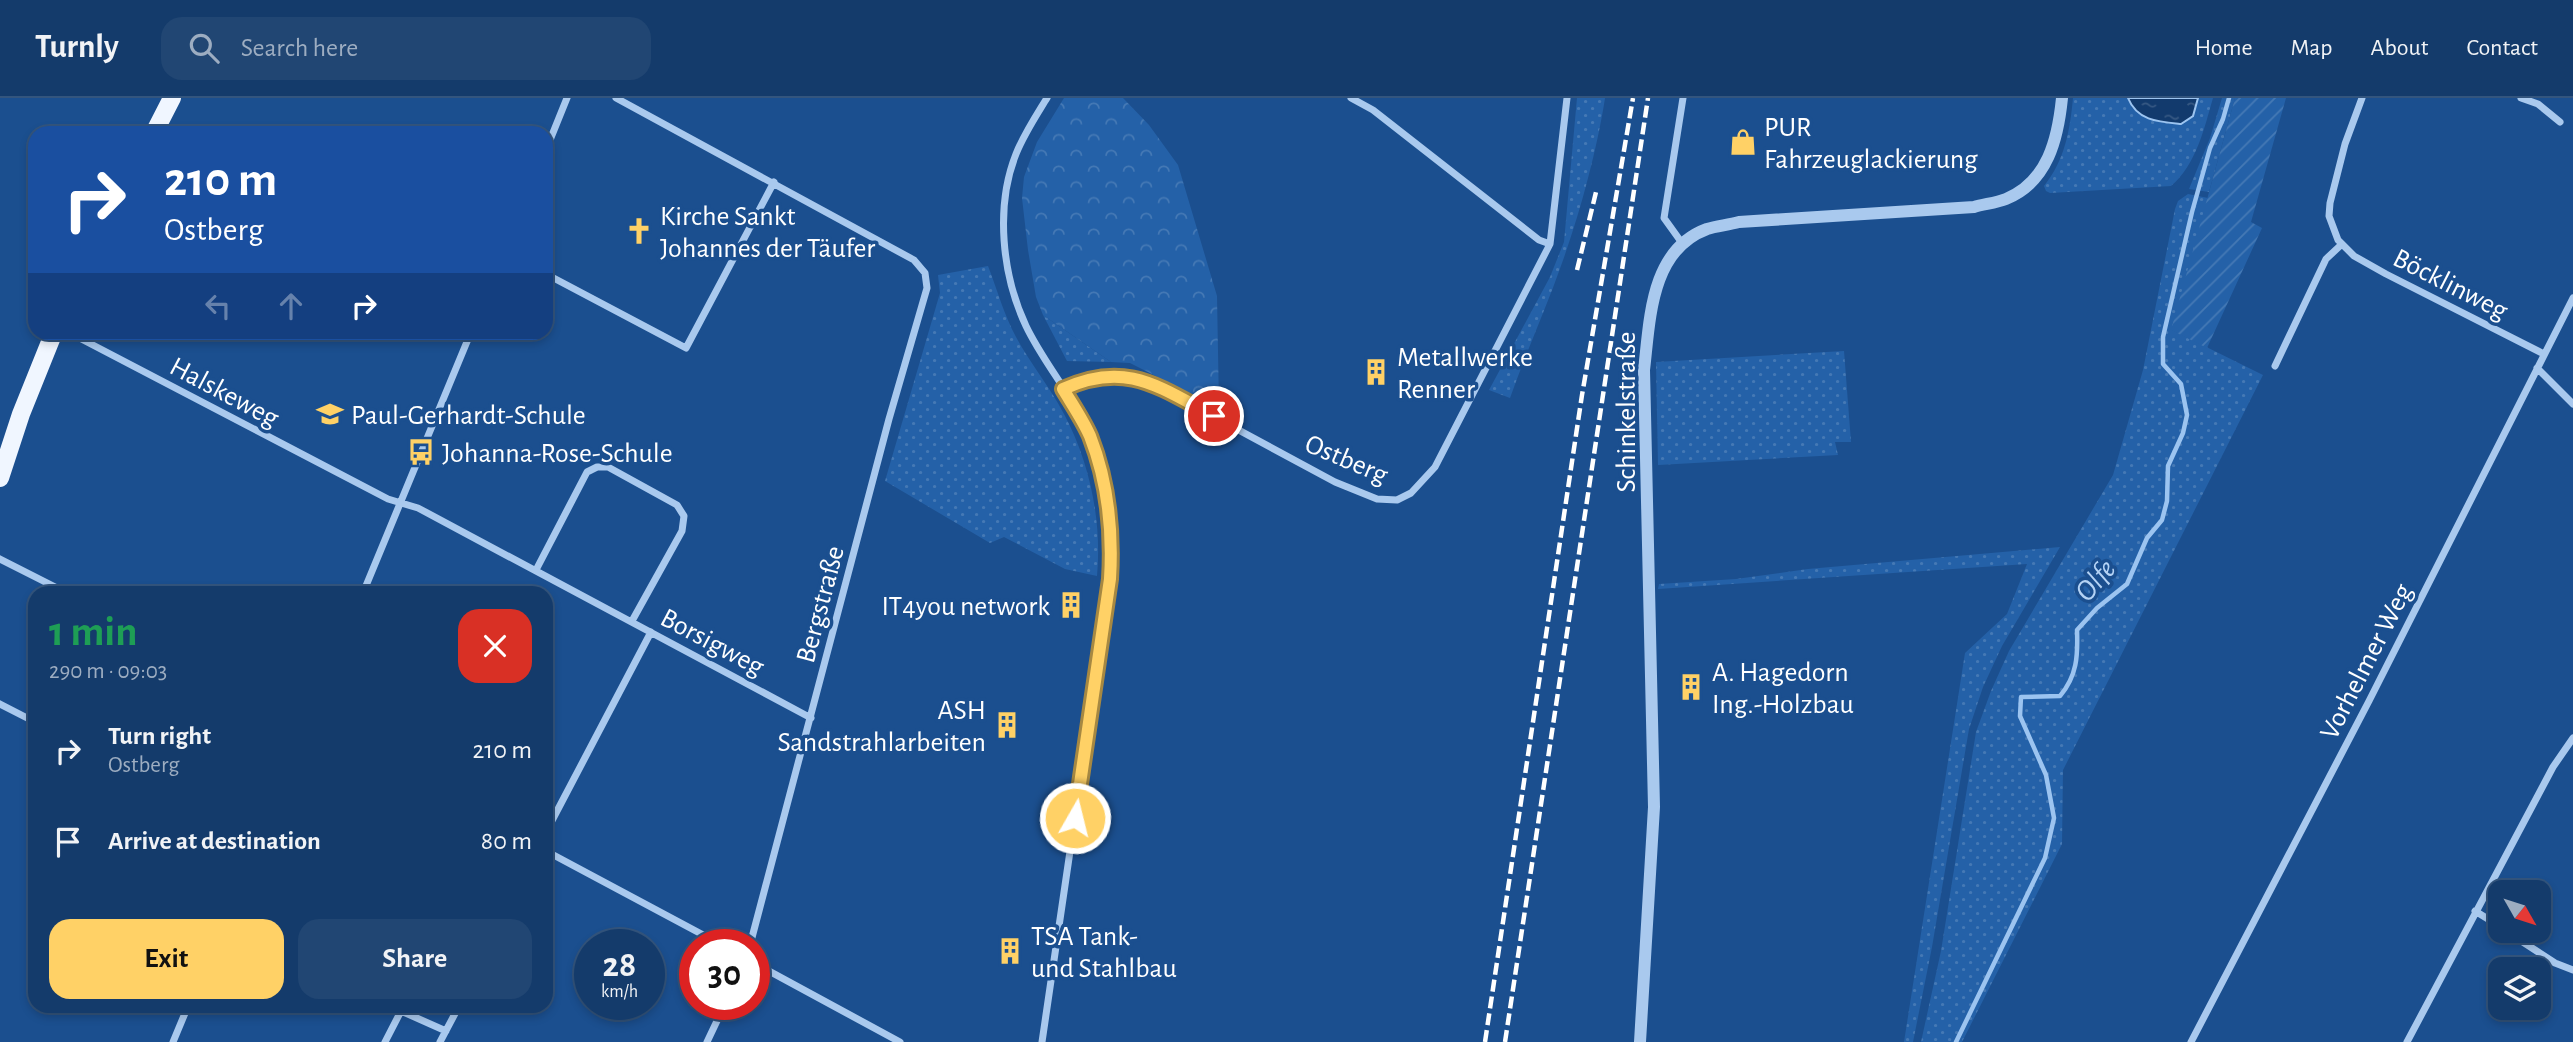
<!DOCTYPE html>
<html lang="en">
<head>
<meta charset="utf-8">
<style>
	:root { --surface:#143b6b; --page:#214673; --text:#f1f3f6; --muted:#9dadc1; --line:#33557e; --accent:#ffd166 }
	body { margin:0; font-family:"Alegreya Sans",sans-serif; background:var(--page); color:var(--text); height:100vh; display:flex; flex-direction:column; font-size:26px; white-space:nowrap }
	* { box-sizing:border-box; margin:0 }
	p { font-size:23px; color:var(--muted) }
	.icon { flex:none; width:38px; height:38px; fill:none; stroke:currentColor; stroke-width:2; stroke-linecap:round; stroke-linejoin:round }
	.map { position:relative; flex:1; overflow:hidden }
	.details { position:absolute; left:28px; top:488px; width:525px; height:427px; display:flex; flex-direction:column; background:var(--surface); border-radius:21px; box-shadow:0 4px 10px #0003,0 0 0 2px var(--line) }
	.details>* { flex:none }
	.banner { position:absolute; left:28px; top:28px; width:525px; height:214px; border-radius:21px; box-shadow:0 4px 10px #0003,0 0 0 2px var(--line); background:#1a4fa0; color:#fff; overflow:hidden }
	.needle { width:46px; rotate:129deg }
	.tools { position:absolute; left:2488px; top:782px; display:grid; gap:14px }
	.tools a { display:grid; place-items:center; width:63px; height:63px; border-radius:14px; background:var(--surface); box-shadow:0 4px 10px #0003,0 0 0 2px var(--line); font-size:35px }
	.speed { position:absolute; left:574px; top:831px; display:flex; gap:14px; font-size:35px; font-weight:700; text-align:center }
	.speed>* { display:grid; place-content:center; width:91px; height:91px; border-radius:50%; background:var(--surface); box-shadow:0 4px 10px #0003,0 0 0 2px var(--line); line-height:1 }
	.speed small { font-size:18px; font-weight:400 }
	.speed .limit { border:10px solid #d22; background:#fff; color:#111 }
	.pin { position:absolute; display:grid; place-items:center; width:60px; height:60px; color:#fff; margin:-30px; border:4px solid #fff; border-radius:50%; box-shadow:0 2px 7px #0007 }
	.me { position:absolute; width:77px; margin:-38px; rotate:8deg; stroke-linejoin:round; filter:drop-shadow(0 0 5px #0008) }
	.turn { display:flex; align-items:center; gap:24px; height:147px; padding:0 21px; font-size:32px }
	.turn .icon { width:91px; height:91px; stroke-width:2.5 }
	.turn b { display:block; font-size:49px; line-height:60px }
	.lanes { display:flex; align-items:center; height:66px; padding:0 21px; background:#0003; justify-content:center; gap:35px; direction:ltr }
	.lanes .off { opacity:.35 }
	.round { display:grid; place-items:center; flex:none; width:74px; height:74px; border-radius:21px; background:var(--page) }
	.headline { display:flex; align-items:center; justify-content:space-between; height:119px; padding:0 21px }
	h1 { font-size:42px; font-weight:700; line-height:52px; color:#1e9e55 }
	.button { display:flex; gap:14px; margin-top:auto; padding:14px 21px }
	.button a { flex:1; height:80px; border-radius:21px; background:var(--accent); color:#111; font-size:28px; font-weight:700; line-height:80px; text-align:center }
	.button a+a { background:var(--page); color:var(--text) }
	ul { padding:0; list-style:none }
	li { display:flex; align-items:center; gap:21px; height:91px; padding:0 21px }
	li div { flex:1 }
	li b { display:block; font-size:26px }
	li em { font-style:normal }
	header { display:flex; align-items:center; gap:42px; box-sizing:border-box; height:98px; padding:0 35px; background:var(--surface); border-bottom:2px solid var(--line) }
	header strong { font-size:33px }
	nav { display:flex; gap:38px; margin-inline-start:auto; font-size:24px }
	.search { width:490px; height:63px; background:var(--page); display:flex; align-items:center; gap:18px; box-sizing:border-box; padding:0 24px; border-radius:21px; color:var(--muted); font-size:26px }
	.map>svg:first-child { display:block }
	.grass { fill:url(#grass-dots) }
	.forest { fill:url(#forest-crowns) }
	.garden { fill:url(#garden-furrows) }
	.water { fill:url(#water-ripples); stroke:#9cc4f0; stroke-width:2 }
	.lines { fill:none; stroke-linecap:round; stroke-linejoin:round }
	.stream { stroke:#9cc4f0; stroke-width:4.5 }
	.minor { stroke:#a9c9ee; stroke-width:7 }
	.tertiary { stroke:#a9c9ee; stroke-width:12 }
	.primary { stroke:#f0f6ff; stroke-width:18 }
	.rail { stroke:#fff; stroke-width:4.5; stroke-dasharray:12 5; stroke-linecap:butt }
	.route-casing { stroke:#a68842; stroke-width:18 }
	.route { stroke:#ffd166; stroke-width:12 }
	.labels { text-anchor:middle; stroke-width:7; stroke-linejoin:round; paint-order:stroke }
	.poi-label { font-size:28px; fill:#fff; stroke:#1b4f8f; text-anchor:start }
	.street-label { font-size:28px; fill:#fff; stroke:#1b4f8f }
	.water-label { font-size:30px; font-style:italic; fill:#b5d3f5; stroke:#1b4f8f }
</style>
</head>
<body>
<header>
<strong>Turnly</strong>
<div class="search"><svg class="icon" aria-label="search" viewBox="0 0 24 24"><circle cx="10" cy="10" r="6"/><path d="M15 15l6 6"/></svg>Search here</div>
<nav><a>Home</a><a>Map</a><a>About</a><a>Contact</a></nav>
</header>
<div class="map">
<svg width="2573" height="944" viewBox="0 0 2573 944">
	<defs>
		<pattern id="grass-dots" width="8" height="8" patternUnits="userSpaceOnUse" patternTransform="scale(1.75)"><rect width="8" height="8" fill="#2461a8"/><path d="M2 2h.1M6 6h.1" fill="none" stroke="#4579b5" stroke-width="1.8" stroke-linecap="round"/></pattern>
		<pattern id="forest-crowns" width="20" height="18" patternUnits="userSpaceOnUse" patternTransform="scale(1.75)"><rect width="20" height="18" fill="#2461a8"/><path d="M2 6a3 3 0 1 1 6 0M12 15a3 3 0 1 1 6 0" fill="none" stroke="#4579b5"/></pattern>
		<pattern id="garden-furrows" width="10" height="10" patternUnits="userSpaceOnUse" patternTransform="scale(1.75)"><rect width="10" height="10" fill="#2461a8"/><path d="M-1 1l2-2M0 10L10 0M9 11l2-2" fill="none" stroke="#4579b5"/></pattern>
		<pattern id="water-ripples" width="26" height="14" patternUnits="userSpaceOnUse" patternTransform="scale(1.75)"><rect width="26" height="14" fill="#123a6d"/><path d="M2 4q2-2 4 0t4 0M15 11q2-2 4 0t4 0" fill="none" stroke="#365883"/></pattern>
	</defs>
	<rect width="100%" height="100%" fill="#1b4f8f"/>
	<!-- grass -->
	<path class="grass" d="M 1577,0 L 1605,0 C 1597,52 1580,115 1562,165 C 1546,211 1526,254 1510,300 L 1489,292 L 1550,179 L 1564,144 Z
		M 2073,0 L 2128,0 L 2132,10 L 2193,18 L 2198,0 L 2213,0 C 2204,31 2196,67 2171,88 L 2050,95 L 2046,93 L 2044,88 C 2065,62 2070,32 2073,0 Z
		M 2222,0 L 2235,0 L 2209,94 L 2189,91 L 2210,40 Z
		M 2188,96 L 2208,100 L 2172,232 L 2263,277 L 2063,672 L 2062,746 L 1962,944 L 1921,944 L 1941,853 L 1976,634 L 1991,593 L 2009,553 L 2113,377 L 2143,272 L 2175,111 L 2178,103 Z
		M 988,168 C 997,191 1004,217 1016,239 C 1030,265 1050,289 1064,316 C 1090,365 1102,423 1097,478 L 1065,471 L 1004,439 L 990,445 L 885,383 L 940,195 L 938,177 Z
		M 1043,217 L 1111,264 L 1067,263 Z
		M 1844,253 L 1851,344 L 1835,344 L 1838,357 L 1658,367 L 1656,264 Z
		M 2060,449 L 2002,548 L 1983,589 L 1969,631 L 1932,849 L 1913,944 L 1904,944 L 1965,555 L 2007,516 L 2027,466 L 1658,491 L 1659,486 L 1736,481 L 1808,471 Z"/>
	<!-- forest -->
	<path class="forest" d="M 1064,0 L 1123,0 L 1149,27 L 1178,67 L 1217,198 L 1219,310 L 1130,265 L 1111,264 L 1043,217 L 1036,199 L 1028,152 L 1022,100 L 1024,79 L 1037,44 Z"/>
	<!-- garden -->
	<path class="garden" d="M 2235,0 L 2286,0 L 2251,124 L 2262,130 L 2207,250 L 2171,232 Z"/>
	<!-- water -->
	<path class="water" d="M 2128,0 L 2198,0 L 2193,18 L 2181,26 C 2159,24 2137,23 2128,0 Z"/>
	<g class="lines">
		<!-- stream -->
		<path class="stream" d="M 1956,944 L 2045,760 L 2054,720 L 2046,677 L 2020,618 L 2021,599 L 2060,598 C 2077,578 2078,558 2077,532 L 2097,510 L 2127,486 L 2147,440 L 2162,422 L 2167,403 L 2168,368 L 2183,335 L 2187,317 L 2181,286 L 2163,266 L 2163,239 L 2192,114 L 2210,50 L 2223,21 L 2229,0"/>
		<!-- minor -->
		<path class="minor" d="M 616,0 L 914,162 L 925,175 L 927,190 L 889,321 L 750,847
			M 1351,0 L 1373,12 L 1539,142 L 1550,146
			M 2362,0 L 2345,46 L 2330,105 L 2329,118 L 2338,142 L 2354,158 L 2386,176 L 2544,256
			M 2521,0 L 2538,6 L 2560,24
			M 546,52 L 567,0
			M 1682,145 L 1664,120 L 1683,0
			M 546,176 L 686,250 L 774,84
			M 68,234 L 388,401 L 418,410 L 811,620
			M 2275,268 L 2326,161 L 2342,146
			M 2537,270 L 2573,306
			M 1063,291 L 1096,280 L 1114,276 L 1135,280 L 1170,295 L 1335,384 L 1377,401 L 1397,402 L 1411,395 L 1435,369 L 1550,146 L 1567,0
			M 0,461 L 67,495
			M 536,472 L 587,374 L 597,369 L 608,369 L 677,407 L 684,418 L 682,433 L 632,523
			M 363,495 L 471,234
			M 0,606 L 35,624
			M 546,734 L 651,534
			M 546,753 L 722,847
			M 2475,813 L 2501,829
			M 2506,833 L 2555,865 L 2573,872
			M 754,865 L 900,944
			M 173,944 L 188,908
			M 385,944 L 401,913 L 446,933
			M 440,944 L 459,908
			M 707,944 L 725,906
			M 1042,944 L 1110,481 C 1113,431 1107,386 1090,339 C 1075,300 1044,266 1026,228 C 1002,177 995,109 1016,56 C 1024,36 1036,18 1047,0
			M 2191,944 L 2369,603 L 2573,200
			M 2407,944 L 2553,669 L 2573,640"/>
		<!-- tertiary -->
		<path class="tertiary" d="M 1640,944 L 1654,709 L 1644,272 C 1650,222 1650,152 1707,131 C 1717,128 1728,127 1739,124 L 1974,109 C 1984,106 1996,105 2006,101 C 2048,84 2058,40 2062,0"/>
		<!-- primary -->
		<path class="primary" d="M 154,35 L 172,0
			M 0,380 L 21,316 L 54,234"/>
		<!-- rail -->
		<path class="rail" d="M 1577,172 L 1597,90
			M 1485,944 L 1582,297 L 1633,0
			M 1505,944 L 1648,0"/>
	</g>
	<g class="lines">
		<defs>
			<path id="route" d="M 1075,720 L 1110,481 C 1113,432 1108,384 1090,338 C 1083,322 1072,306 1063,291 C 1126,262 1159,289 1214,318"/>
		</defs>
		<!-- route casing -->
		<use href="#route" class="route-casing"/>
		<!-- route -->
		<use href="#route" class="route"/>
	</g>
	<!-- icons -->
	<defs>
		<symbol id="shop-bare" viewBox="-9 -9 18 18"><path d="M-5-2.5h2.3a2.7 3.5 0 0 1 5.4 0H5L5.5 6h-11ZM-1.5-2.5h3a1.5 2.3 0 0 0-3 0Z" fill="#ffd166" stroke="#1b4f8f" stroke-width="2.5" paint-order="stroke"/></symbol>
		<symbol id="church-bare" viewBox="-9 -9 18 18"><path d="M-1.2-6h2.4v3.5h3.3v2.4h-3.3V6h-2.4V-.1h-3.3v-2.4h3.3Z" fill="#ffd166" stroke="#1b4f8f" stroke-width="2.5" paint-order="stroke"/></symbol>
		<symbol id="building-bare" viewBox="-9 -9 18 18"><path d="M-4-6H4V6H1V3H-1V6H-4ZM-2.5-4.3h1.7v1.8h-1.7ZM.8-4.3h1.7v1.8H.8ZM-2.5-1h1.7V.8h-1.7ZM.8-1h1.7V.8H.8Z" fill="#ffd166" stroke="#1b4f8f" stroke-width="2.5" paint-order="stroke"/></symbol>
		<symbol id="school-bare" viewBox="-9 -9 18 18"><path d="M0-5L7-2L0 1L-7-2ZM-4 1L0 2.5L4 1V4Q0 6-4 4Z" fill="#ffd166" stroke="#1b4f8f" stroke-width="2.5" paint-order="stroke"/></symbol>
		<symbol id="bus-bare" viewBox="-9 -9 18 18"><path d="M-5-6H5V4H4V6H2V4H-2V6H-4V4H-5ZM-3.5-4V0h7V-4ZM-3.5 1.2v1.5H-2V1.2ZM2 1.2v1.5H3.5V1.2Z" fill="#ffd166" stroke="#1b4f8f" stroke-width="2.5" paint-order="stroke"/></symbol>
	</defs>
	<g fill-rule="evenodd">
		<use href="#shop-bare" x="1724" y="25" width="38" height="38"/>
		<use href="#church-bare" x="620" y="114" width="38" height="38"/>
		<use href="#building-bare" x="1357" y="255" width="38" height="38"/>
		<use href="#school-bare" x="311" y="297" width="38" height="38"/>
		<use href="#bus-bare" x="402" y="335" width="38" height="38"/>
		<use href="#building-bare" x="1052" y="488" width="38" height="38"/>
		<use href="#building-bare" x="1672" y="570" width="38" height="38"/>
		<use href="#building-bare" x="988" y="608" width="38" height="38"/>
		<use href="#building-bare" x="991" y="834" width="38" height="38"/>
	</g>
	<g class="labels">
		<!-- poi labels -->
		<g class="poi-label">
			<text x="1764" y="38">PUR<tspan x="1764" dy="32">Fahrzeuglackierung</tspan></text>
			<text x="660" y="127">Kirche Sankt<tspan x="660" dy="32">Johannes der Täufer</tspan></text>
			<text x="1397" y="268">Metallwerke<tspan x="1397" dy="32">Renner</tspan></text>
			<text x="351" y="326">Paul-Gerhardt-Schule</text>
			<text x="442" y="364">Johanna-Rose-Schule</text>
			<text x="1050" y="517" text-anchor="end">IT4you network</text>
			<text x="1712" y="583">A. Hagedorn<tspan x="1712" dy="32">Ing.-Holzbau</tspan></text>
			<text x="986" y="621" text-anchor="end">ASH<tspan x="986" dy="32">Sandstrahlarbeiten</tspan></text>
			<text x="1031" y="847">TSA Tank-<tspan x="1031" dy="32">und Stahlbau</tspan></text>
		</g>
		<!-- street labels -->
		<g class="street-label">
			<text transform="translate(2451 185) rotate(27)" y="10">Böcklinweg</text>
			<text transform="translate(225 293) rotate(28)" y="10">Halskeweg</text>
			<text transform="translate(1625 314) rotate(-90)" y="10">Schinkelstraße</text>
			<text transform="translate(1347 360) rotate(23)" y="10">Ostberg</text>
			<text transform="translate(819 506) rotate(-75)" y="10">Bergstraße</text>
			<text transform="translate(713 543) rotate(28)" y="10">Borsigweg</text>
			<text transform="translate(2365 563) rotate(-63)" y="10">Vorhelmer Weg</text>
		</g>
		<!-- water labels -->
		<g class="water-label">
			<text transform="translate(2095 482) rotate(-49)" y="10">Olfe</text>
		</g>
	</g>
</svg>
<div class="tools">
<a><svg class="needle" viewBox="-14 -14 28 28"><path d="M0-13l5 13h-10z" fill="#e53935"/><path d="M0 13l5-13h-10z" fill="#9dadc1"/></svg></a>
<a><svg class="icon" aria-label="layers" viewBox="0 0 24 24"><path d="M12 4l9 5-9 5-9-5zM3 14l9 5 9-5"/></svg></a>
</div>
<div class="speed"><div>28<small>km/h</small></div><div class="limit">30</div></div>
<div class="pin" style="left:1214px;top:318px;background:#d93025"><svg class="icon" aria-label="arrive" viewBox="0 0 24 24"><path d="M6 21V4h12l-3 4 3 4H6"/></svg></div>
<svg class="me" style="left:1075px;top:720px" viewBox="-20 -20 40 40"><circle r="17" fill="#ffd166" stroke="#fff" stroke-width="3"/><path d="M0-11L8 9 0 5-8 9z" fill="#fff"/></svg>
<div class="banner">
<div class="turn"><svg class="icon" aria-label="right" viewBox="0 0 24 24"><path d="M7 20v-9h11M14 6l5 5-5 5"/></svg><div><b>210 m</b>Ostberg</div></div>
<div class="lanes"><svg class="icon off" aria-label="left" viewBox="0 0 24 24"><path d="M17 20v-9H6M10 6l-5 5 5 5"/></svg><svg class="icon off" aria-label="ahead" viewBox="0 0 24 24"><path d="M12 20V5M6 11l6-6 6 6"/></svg><svg class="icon" aria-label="right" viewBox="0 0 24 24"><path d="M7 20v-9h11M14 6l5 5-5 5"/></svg></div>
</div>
<section class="details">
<div class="headline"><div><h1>1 min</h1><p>290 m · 09:03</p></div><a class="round" style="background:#d93025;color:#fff"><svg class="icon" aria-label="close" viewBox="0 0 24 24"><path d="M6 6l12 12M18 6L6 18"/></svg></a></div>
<ul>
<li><svg class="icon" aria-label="right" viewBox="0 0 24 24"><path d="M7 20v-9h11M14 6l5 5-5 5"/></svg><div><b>Turn right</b><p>Ostberg</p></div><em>210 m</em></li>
<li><svg class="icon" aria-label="arrive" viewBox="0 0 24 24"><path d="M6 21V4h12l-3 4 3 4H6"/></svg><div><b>Arrive at destination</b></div><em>80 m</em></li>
</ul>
<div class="button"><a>Exit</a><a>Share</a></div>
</section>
</div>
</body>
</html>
